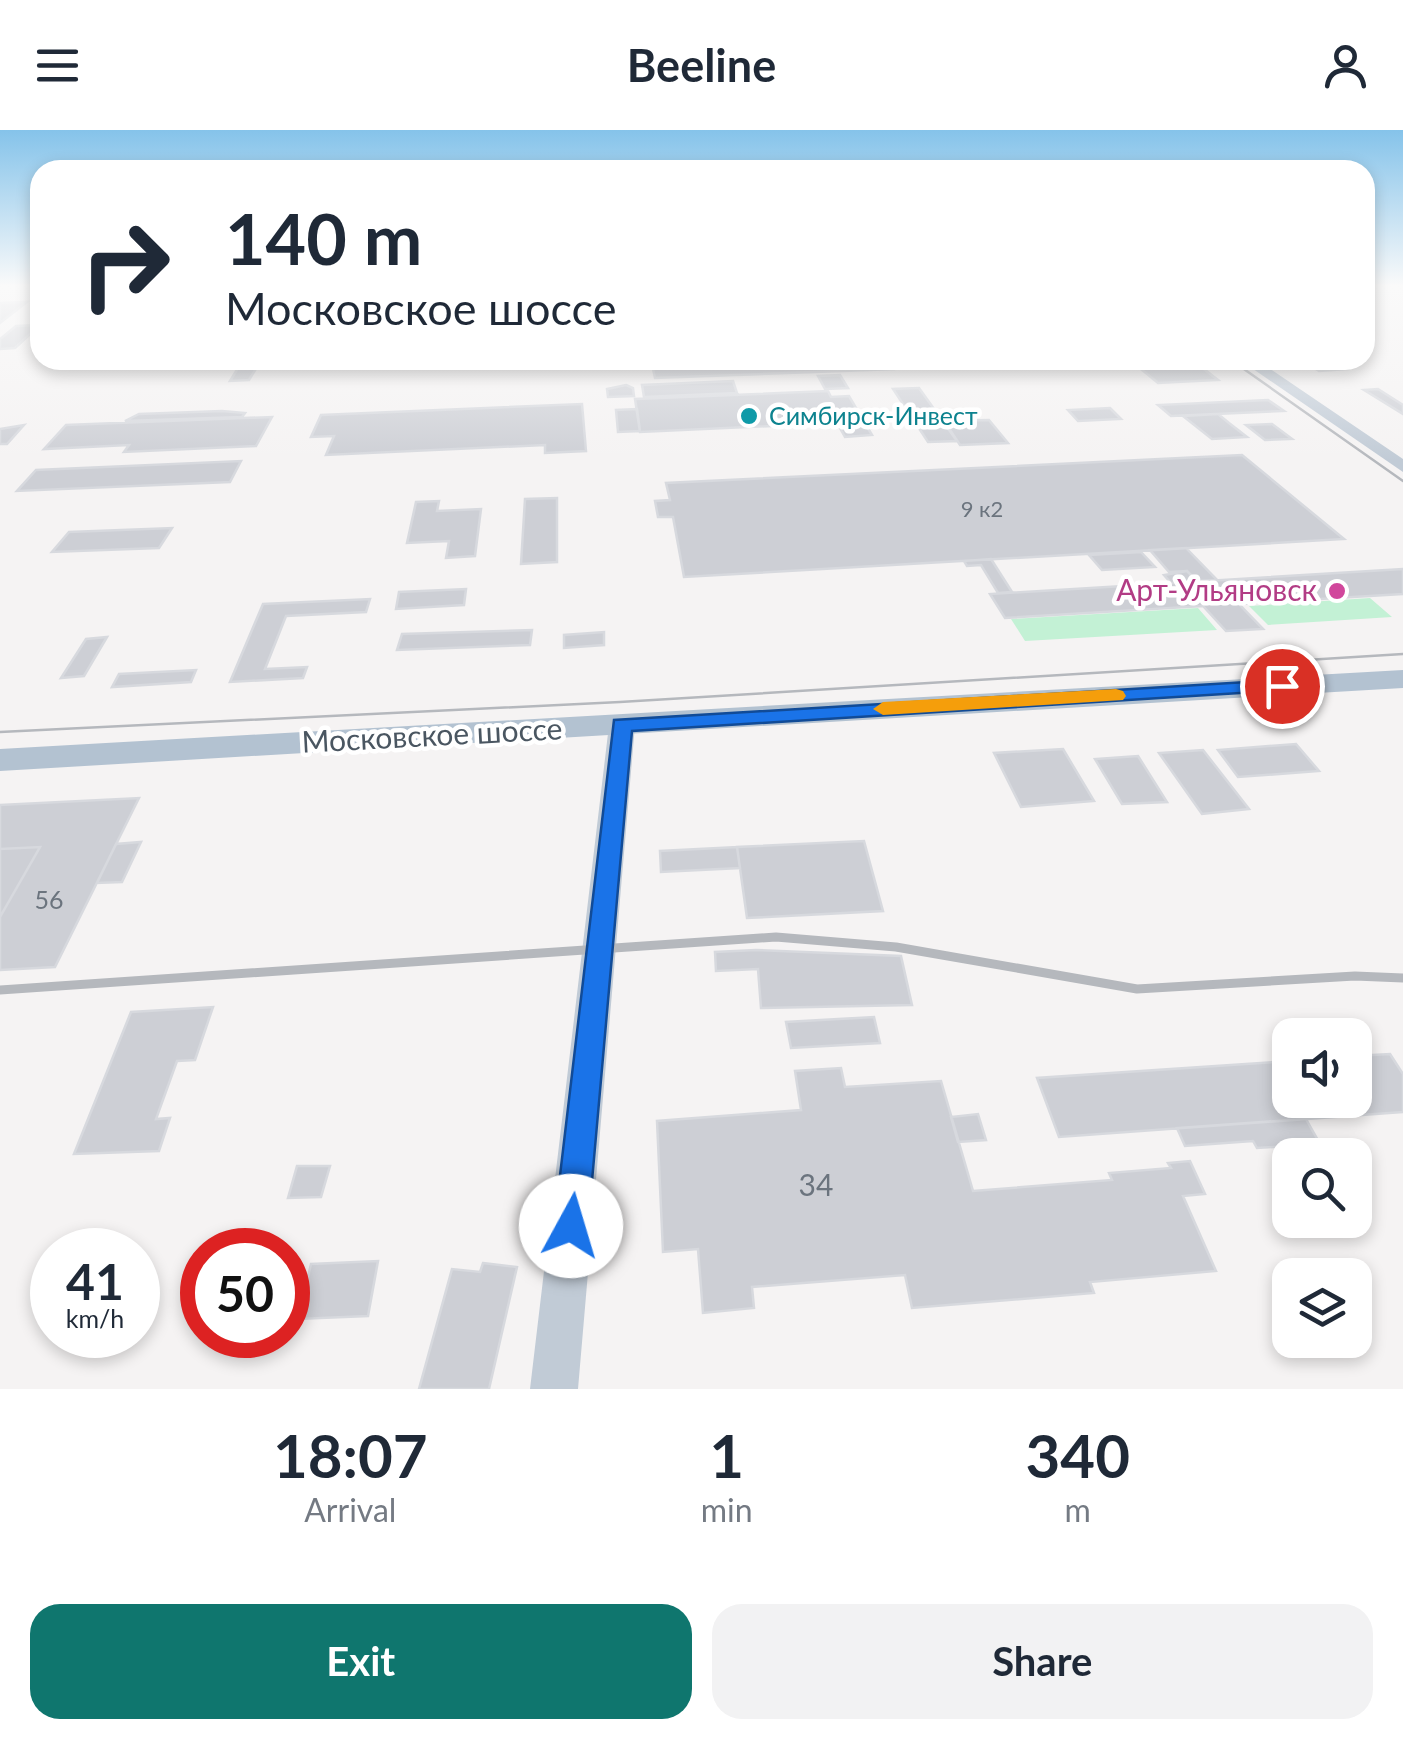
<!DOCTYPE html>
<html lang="en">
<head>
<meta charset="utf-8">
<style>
	:root { --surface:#fff; --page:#f2f2f3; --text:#1f2937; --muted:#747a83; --accent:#0f766e }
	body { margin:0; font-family:Lato,sans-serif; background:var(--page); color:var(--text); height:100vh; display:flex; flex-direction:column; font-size:38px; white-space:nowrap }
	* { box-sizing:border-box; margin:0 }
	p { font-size:32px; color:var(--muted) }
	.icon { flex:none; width:55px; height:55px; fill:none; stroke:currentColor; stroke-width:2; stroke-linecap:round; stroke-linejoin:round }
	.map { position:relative; height:1259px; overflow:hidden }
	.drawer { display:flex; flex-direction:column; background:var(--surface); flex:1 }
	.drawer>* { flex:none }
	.hud { position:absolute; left:30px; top:30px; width:1345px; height:210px; border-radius:30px; box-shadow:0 5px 15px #0003; background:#fff; color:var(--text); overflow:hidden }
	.controls { position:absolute; left:1272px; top:888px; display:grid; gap:20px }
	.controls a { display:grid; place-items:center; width:100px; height:100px; border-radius:20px; background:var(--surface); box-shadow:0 5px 15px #0003; font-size:50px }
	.speed { position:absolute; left:30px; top:1098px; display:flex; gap:20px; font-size:50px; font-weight:700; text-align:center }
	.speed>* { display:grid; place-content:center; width:130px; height:130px; border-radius:50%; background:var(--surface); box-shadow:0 5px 15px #0003; line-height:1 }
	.speed small { font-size:25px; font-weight:400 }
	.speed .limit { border:15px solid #d22; background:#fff; color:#111 }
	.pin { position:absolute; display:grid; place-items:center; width:85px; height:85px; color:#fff; margin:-42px; border:5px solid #fff; border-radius:50%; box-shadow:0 2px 10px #0007 }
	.me { position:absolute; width:110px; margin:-55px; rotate:6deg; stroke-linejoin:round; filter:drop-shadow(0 0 8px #0008) }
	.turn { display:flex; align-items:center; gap:35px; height:210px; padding:0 30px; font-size:45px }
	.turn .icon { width:130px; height:130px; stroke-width:2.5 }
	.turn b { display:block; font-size:70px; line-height:85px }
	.eta { display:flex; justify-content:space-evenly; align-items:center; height:170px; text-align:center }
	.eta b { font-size:60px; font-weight:700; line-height:70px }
	.primary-button { display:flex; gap:20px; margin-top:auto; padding:20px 30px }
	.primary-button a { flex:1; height:115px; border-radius:30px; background:var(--accent); color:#fff; font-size:40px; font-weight:700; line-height:115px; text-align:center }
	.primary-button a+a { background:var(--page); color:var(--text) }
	header { display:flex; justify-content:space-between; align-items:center; height:130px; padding:0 30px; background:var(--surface); font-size:45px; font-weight:700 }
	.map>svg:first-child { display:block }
	.green { fill:#c3f1d5 }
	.building { fill:#cdcfd5; stroke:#d7d9de; stroke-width:2.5 }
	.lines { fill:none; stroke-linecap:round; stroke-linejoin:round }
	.secondary { fill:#c1cbd6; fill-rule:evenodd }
	.primary { fill:#b3c2d1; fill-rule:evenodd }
	.tram { stroke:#b5b8bd; stroke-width:2.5 }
	.rail { stroke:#b5b8bd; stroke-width:9 }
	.route { fill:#1a73e8; stroke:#114b97; stroke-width:2.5 }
	.slow { fill:#f59e0b }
	.culture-dot { fill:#0f9aa8; stroke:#fff; stroke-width:4 }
	.hotel-dot { fill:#d1479c; stroke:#fff; stroke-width:4 }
	.labels { text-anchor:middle; stroke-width:9; stroke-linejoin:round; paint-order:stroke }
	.far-number-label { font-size:22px; fill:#6b747e }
	.far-culture-label { font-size:25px; fill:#0d838f; stroke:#fff; text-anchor:start }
	.number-label { font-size:25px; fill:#6b747e }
	.hotel-label { font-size:30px; fill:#b23c85; stroke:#fff; text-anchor:end }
	.street-label { font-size:30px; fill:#4a5661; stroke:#fff }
	.near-number-label { font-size:30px; fill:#6b747e }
</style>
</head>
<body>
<header><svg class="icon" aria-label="menu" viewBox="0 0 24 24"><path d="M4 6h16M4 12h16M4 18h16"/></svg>Beeline<svg class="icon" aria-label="person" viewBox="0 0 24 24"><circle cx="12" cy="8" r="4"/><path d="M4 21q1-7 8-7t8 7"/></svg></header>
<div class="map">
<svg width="1403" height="1259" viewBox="0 0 1403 1259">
	<rect width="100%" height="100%" fill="#f5f3f3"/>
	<!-- green -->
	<path class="green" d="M 1370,468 L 1392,487 L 1268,495 L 1249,476 Z
		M 1198,478 L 1217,500 L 1025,511 L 1011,489 Z"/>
	<!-- building -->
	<path class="building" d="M 27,172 L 0,193 L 0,173 Z
		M 40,195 L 15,218 L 0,219 L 0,209 L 16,196 Z
		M 651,230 L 887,230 L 893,239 L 655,248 Z
		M 1130,230 L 1205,230 L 1213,236 L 1200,236 L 1218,250 L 1158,253 Z
		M 1302,230 L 1332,230 L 1347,239 L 1319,241 Z
		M 257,237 L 249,250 L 230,251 L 238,238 Z
		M 840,245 L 848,258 L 825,259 L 818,246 Z
		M 733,251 L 737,263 L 644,267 L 642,255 Z
		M 626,255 L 633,258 L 634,266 L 608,267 L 607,259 Z
		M 919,258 L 957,311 L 928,312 L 893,259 Z
		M 1378,259 L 1403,275 L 1403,284 L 1364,260 Z
		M 828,261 L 831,267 L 849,266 L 872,305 L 845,307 L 837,293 L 640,302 L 635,269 Z
		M 1268,270 L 1284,281 L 1171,286 L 1158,275 Z
		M 582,274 L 586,321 L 545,323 L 545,315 L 326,325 L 334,306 L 311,307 L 321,285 Z
		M 1110,278 L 1121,289 L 1078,291 L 1068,280 Z
		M 637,279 L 640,301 L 618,302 L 616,280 Z
		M 222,281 L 245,283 L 242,287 L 125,291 L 139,284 Z
		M 1218,284 L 1229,293 L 1247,307 L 1212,309 L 1183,286 Z
		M 272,287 L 256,316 L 124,322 L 129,315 L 44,319 L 66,295 Z
		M 989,290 L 1008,313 L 960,315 L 944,291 Z
		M 1272,294 L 1292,309 L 1265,310 L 1246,295 Z
		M 24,295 L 7,314 L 0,314 L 0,299 Z
		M 1242,325 L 1344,409 L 684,447 L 673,387 L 658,387 L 655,371 L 670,370 L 666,353 Z
		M 241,331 L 230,352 L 17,361 L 36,340 Z
		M 557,368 L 557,432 L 521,434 L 525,369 Z
		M 439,371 L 437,381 L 481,379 L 475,426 L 446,428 L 449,411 L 407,413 L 416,372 Z
		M 172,398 L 159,418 L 52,422 L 69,402 Z
		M 1186,418 L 1217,450 L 1197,451 L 1187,441 L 1169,442 L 1150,420 Z
		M 1141,422 L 1155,437 L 1102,440 L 1089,425 Z
		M 991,429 L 1012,462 L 998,463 L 981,435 L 967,436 L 964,431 Z
		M 1403,439 L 1403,464 L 1239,474 L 1263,499 L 1226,501 L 1203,476 L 1005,488 L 990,464 Z
		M 1187,441 L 1197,451 L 1171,453 L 1164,445 Z
		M 466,459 L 464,475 L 396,479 L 399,462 Z
		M 370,469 L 366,482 L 286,486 L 265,539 L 307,537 L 303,548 L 230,552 L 263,474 Z
		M 532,500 L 530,515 L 397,520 L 402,504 Z
		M 604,502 L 604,515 L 564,518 L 564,505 Z
		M 107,507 L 84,546 L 61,548 L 86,509 Z
		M 196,540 L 191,552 L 112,557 L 119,544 Z
		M 1296,614 L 1319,641 L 1238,647 L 1218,620 Z
		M 1063,619 L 1094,671 L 1021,677 L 994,623 Z
		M 1203,620 L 1249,679 L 1202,684 L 1159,623 Z
		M 1138,626 L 1167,672 L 1122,674 L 1095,629 Z
		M 139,668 L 55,837 L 0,840 L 0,787 L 40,717 L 0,719 L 0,675 Z
		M 864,711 L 883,781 L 747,788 L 737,717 Z
		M 141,712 L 122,752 L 97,753 L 116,714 Z
		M 40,717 L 0,787 L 0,719 Z
		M 737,717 L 740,738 L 661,742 L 660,721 Z
		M 756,820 L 901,826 L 912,875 L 761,878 L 758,839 L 716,841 L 715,822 Z
		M 213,877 L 195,930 L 177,931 L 156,989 L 170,988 L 159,1021 L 74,1024 L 131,882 Z
		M 874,887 L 880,913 L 791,918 L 786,892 Z
		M 1390,924 L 1403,944 L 1403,982 L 1059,1007 L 1037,948 L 1290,931 L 1290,970 L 1355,970 L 1355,926 Z
		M 841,938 L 845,957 L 941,951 L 973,1061 L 1112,1050 L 1109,1043 L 1171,1038 L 1168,1033 L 1190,1031 L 1205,1064 L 1183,1066 L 1216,1141 L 1090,1152 L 1094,1163 L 912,1178 L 905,1145 L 752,1157 L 754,1178 L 703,1183 L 698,1119 L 663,1122 L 657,991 L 801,980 L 795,941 Z
		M 978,984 L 986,1010 L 958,1012 L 951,987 Z
		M 1306,989 L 1320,1014 L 1257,1018 L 1253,1011 L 1185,1016 L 1177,998 Z
		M 297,1036 L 330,1036 L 321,1067 L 288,1068 Z
		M 378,1131 L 368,1186 L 298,1189 L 311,1134 Z
		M 483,1133 L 517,1137 L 489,1259 L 419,1259 L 452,1139 L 480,1142 Z"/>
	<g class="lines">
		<!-- secondary -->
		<path class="secondary" d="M 1240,230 L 1257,230 L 1403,329 L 1403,342 Z
			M 622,587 L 635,595 L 578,1259 L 530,1259 L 609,595 Z"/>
		<!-- primary -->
		<path class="primary" d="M 1403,540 L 1403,558 L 0,641 L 0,619 Z"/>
		<!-- tram -->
		<path class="tram" d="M 1231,230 L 1403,351
			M 0,602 L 620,572 L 1403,524"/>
		<!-- rail -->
		<path class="rail" d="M 0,860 L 776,807 L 896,817 L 1137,859 L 1355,846 L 1403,848"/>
	</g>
	<!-- sky -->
	<linearGradient id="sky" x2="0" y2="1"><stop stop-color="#85c3ea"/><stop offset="0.47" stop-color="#fafafa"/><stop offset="1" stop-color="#fafafa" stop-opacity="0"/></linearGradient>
	<rect width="1403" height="331" fill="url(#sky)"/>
	<!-- route -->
	<path class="route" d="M 1282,550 L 1292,556 L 1289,560 L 632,601 L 588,1096 L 583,1108 L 571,1113 L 559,1108 L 554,1096 L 614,590 Z"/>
	<!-- slow -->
	<path class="slow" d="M 1116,559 L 1123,561 L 1126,566 L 1123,570 L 883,585 L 873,579 L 883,572 Z"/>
	<!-- markers -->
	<circle class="culture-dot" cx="749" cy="286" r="10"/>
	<circle class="hotel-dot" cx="1337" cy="461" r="10"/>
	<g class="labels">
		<!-- far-number labels -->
		<g class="far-number-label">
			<text x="982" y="387">9 к2</text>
		</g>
		<!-- far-culture labels -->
		<g class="far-culture-label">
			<text x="769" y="295">Симбирск-Инвест</text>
		</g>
		<!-- number labels -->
		<g class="number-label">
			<text x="49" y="779">56</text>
		</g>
		<!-- hotel labels -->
		<g class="hotel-label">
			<text x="1317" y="471">Арт-Ульяновск</text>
		</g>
		<!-- street labels -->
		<g class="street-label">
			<text transform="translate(432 606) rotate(-3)" y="10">Московское шоссе</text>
		</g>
		<!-- near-number labels -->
		<g class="near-number-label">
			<text x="816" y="1066">34</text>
		</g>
	</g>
</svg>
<div class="controls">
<a><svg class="icon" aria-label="sound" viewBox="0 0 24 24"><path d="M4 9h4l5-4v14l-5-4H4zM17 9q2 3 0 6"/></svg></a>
<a><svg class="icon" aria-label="search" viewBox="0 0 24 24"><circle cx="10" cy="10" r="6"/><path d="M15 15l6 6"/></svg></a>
<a><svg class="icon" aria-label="layers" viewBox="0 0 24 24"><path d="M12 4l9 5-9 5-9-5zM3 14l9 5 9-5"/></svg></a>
</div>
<div class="speed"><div>41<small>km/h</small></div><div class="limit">50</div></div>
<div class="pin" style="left:1282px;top:556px;background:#d93025"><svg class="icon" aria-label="arrive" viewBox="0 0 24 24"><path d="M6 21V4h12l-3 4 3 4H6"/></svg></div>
<svg class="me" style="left:571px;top:1096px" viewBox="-20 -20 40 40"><circle r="19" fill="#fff"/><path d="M0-13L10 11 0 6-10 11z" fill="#1a73e8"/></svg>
<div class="hud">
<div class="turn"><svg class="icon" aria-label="right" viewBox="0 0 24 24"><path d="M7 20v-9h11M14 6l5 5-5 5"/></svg><div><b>140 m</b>Московское шоссе</div></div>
</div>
</div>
<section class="drawer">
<div class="eta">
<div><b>18:07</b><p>Arrival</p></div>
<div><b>1</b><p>min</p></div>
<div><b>340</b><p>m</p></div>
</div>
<div class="primary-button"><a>Exit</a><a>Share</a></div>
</section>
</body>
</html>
